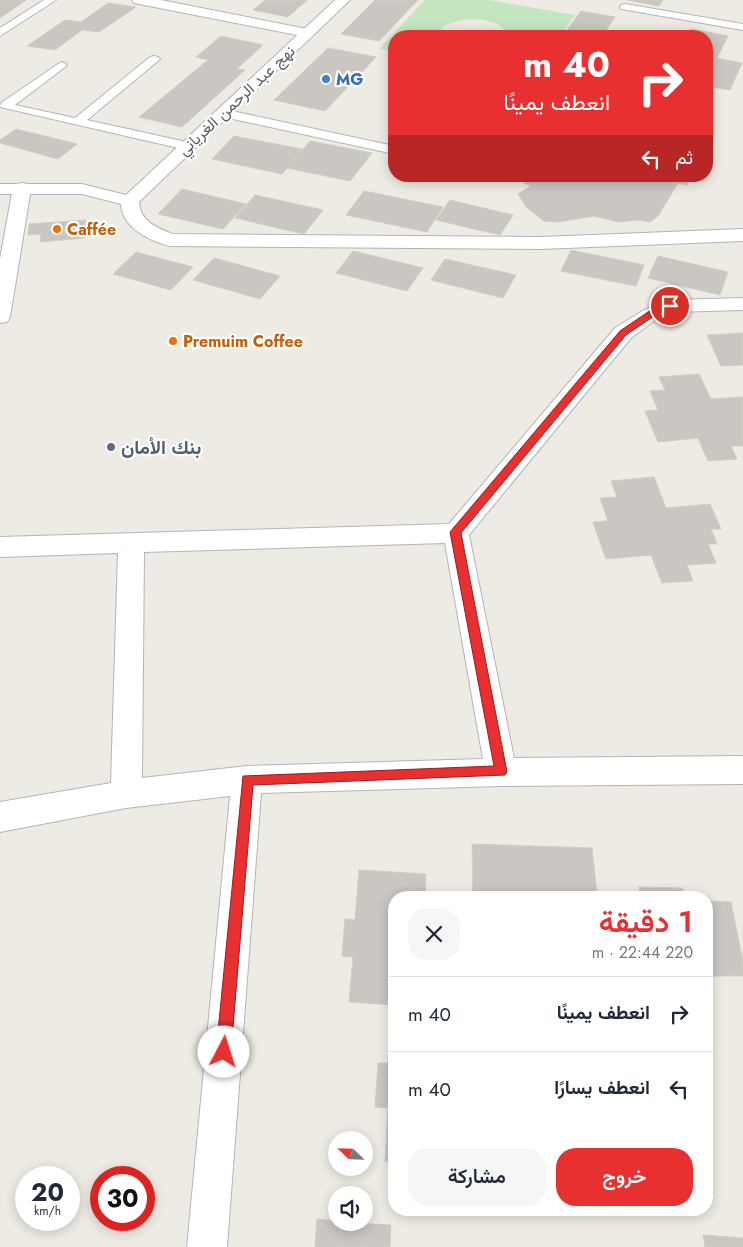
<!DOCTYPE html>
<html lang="ar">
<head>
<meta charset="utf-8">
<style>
	:root { --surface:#fff; --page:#f6f6f7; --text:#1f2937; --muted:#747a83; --line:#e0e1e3; --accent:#e83030 }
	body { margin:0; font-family:Jost,Vazirmatn,sans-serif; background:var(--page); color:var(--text); direction:rtl; height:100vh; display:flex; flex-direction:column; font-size:19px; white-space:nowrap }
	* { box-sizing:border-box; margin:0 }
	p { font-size:16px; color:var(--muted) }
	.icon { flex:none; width:28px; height:28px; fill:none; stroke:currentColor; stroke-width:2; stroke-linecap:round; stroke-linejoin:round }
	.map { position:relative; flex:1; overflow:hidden; direction:ltr }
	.drawer { position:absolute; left:388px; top:891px; width:325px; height:325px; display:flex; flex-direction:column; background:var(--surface); border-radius:20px; box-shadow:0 2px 12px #0003; direction:rtl }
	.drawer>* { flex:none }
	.guide { position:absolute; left:388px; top:30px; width:325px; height:152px; border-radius:20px; box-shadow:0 2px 12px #0003; direction:rtl; background:#e83030; color:#fff; overflow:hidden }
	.needle { width:32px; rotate:293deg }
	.controls { position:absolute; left:328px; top:1131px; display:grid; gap:10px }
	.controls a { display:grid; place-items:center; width:45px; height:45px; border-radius:50%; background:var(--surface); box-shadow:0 2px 12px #0003; font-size:25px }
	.speed { position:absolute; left:15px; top:1166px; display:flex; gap:10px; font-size:25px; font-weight:700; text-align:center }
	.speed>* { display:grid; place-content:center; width:65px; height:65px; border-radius:50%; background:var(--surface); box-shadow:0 2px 12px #0003; line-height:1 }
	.speed small { font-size:12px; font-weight:400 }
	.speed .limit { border:8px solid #d22; background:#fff; color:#111 }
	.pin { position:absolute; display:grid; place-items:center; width:42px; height:42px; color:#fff; margin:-21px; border:2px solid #fff; border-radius:50%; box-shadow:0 1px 5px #0007 }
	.me { position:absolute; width:55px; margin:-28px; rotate:5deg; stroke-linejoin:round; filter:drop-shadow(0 0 4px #0008) }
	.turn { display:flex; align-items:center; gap:18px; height:105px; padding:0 20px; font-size:22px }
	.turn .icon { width:65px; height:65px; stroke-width:2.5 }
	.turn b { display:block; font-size:35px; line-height:42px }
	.then { display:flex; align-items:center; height:48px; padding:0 20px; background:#0003; gap:10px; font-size:19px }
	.round { display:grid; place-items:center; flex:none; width:52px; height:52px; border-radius:20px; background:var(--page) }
	.head { display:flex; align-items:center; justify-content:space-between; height:85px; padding:0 20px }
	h1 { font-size:30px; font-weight:600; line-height:38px; color:var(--accent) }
	.cta { display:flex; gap:10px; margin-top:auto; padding:10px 20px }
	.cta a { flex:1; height:58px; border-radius:20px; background:var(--accent); color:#fff; font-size:20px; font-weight:600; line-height:58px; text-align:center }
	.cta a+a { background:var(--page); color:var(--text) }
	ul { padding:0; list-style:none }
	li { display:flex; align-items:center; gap:15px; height:75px; padding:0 20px; border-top:1px solid var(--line) }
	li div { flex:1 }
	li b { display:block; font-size:19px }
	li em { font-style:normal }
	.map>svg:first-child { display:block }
	.green { fill:#c3e6c0 }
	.building { fill:#cac6c1; stroke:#d3ccc2 }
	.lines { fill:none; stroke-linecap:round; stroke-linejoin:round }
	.lane-casing { stroke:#b1b5b9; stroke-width:2 }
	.street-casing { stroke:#b1b5b9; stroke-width:2 }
	.secondary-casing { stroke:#b0b4b9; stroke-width:2 }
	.lane { fill:#fff; fill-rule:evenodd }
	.street { fill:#fff; fill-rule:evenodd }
	.secondary { fill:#fff; fill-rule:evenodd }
	.route { fill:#e83030; stroke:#971f1f }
	.shop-dot { fill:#3f7fe0; stroke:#fff; stroke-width:2 }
	.food-dot { fill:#e8710a; stroke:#fff; stroke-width:2 }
	.service-dot { fill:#5c6f8a; stroke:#fff; stroke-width:2 }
	.labels { text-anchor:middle; stroke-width:4.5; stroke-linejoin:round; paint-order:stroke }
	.far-shop-label { font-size:16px; font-weight:bold; fill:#366cbe; stroke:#fff; text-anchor:start }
	.far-street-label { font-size:16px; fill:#5c6064; stroke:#fff }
	.far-food-label { font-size:16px; font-weight:bold; fill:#c56008; stroke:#fff; text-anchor:start }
	.service-label { font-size:19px; font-weight:bold; fill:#4e5e75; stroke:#fff; text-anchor:start }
</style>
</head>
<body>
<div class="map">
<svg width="743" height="1247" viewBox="0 0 743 1247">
	<rect width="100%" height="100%" fill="#eeebe4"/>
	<!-- green -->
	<path class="green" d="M 425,0 L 490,0 L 575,15 L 560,36 L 507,36 L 506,31 C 490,15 459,17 441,28 L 440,36 L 394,36 L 394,51 L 379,49 Z"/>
	<!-- building -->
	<path class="building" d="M 0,0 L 26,0 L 0,18 Z
		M 265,0 L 307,0 L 288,17 L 253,10 Z
		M 375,0 L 418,0 L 379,41 L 341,34 Z
		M 627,0 L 663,0 L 659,6 Z
		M 108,3 L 136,7 L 99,32 L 82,30 L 55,50 L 27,46 L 65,20 L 81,22 Z
		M 581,11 L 615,17 L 602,36 L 576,36 L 577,35 L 565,33 Z
		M 692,29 L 728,36 L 717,58 L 706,56 L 706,36 L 689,36 Z
		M 221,36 L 263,45 L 237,69 L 245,70 L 182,127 L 139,117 L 208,60 L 196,57 Z
		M 328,48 L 376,57 L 325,111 L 274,100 Z
		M 706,56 L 742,63 L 730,90 L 706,86 Z
		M 16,129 L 77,144 L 58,159 L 0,143 L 0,140 Z
		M 234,136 L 302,149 L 282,174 L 212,159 Z
		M 310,141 L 372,153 L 350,181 L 287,168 Z
		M 536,176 L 643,176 L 678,183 L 658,216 L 650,222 L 639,220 L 619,222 L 594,216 L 559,222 L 544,221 L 526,207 L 518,194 L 531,186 L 524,183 Z
		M 643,176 L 690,176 L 687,185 Z
		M 182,189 L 246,204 L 223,229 L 158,214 Z
		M 364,191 L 443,207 L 427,232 L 346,215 Z
		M 255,195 L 323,210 L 304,234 L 235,218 Z
		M 450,200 L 513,215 L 500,235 L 436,220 Z
		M 86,220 L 85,238 L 40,242 L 41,234 L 28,235 L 29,224 Z
		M 571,250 L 644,265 L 636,286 L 561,271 Z
		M 353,251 L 423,268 L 407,291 L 336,273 Z
		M 136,252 L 193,267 L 171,290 L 113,274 Z
		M 658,256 L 728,272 L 720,295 L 648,278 Z
		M 214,258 L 280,276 L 260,299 L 193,280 Z
		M 445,259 L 516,275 L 503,298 L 431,280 Z
		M 743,333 L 743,365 L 721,366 L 707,335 Z
		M 699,374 L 711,399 L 743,397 L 743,446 L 731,446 L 737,459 L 708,461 L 698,438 L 658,442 L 645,411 L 658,410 L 650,391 L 665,390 L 659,377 Z
		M 654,477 L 666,508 L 710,504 L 721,529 L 711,529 L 717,544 L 708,544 L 716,563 L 687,565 L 693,581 L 662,583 L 651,555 L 606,559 L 593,522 L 608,521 L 600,498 L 617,497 L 611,481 Z
		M 472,844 L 592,848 L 597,895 L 581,895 L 581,898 L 473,898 Z
		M 359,870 L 426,874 L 425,898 L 394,898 L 394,1005 L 349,1002 L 353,957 L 342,956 L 345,919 L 355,920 Z
		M 639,887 L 682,888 L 687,898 L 599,898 L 640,897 Z
		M 706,901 L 731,902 L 743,962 L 743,976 L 706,976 Z
		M 391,1005 L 394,1005 L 394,1162 L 385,1161 L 388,1108 L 375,1107 L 378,1063 L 388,1063 Z
		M 317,1219 L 336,1221 L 336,1222 L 391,1225 L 390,1247 L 315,1247 Z
		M 703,1235 L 743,1238 L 743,1247 L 705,1247 Z"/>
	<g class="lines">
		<defs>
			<path id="lane" d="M 44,0 L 56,0 L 0,36 L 0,28 Z
				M 625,4 L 743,24 L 743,30 L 621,9 L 620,7 L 621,5 Z
				M 154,56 L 158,57 L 160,59 L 158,61 L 87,120 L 191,143 L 193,146 L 191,149 L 187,150 L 0,107 L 1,103 L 61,62 L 65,63 L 67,65 L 65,67 L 15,105 L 75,118 L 150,57 Z
				M 223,109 L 394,146 L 394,154 L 219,116 L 217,113 Z"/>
			<path id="street" d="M 132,0 L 161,0 L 307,29 L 312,30 L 314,33 L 312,36 L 307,37 L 139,4 L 134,3 Z
				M 22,183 L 28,184 L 31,188 L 10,317 L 7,322 L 0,323 L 0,259 L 13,188 L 16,184 Z
				M 743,298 L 743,310 L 673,312 L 658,318 L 631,338 L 469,535 L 514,758 L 743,756 L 743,784 L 501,786 L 261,793 L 227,1247 L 187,1247 L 230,796 L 126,808 L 0,832 L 0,802 L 111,783 L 118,553 L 0,557 L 0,537 L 449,524 L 615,328 L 644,310 L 670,300 ZM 445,543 L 483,759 L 247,766 L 142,778 L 144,552 Z"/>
			<path id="secondary" d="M 335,0 L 350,0 L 139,202 C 140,221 157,228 173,234 L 541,237 L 743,229 L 743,241 L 541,249 L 170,246 C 150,241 122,228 121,204 L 82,194 L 0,194 L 0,184 L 82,184 L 126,195 Z"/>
		</defs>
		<!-- lane casing -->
		<use href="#lane" class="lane-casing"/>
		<!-- street casing -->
		<use href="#street" class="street-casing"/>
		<!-- secondary casing -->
		<use href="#secondary" class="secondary-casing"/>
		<!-- lane -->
		<use href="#lane" class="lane"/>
		<!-- street -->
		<use href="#street" class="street"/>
		<!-- secondary -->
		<use href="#secondary" class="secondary"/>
	</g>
	<!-- route -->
	<path class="route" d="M 670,303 L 673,304 L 673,308 L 654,316 L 626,335 L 461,533 L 507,772 L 505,775 L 253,785 L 231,1052 L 229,1058 L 224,1060 L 218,1058 L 216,1052 L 243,776 L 494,766 L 450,532 L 620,331 L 648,312 Z"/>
	<!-- markers -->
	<circle class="shop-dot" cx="326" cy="79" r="5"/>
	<g class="food-dot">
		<circle cx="57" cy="229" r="5"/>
		<circle cx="173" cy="341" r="5"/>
	</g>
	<circle class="service-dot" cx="111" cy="447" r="5"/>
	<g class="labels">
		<!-- far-shop labels -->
		<g class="far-shop-label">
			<text x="336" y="85">MG</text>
		</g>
		<!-- far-street labels -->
		<g class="far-street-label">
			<text transform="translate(236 100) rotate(-43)" y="6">نهج عبد الرحمن الغرياني</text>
		</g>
		<!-- far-food labels -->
		<g class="far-food-label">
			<text x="67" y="235">Caffée</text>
			<text x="183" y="347">Premuim Coffee</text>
		</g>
		<!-- service labels -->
		<g class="service-label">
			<text x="121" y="454">بنك الأمان</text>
		</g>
	</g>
</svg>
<div class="controls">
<a><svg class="needle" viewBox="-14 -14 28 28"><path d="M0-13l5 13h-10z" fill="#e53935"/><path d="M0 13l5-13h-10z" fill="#747a83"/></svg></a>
<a><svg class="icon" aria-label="sound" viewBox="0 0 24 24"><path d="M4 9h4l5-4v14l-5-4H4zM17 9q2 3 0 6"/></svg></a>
</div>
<div class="speed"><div>20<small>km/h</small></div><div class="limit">30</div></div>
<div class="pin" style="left:670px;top:306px;background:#d93025"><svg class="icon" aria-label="arrive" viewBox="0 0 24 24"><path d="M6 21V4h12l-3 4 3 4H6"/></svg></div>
<svg class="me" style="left:224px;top:1052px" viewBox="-20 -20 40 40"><circle r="19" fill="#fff"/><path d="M0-13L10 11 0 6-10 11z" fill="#e83030"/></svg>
<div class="guide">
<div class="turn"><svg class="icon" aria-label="right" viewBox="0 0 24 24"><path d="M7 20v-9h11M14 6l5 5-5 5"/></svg><div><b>40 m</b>انعطف يمينًا</div></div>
<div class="then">ثم<svg class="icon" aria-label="left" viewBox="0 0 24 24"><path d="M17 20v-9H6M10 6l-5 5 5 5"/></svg></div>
</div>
<section class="drawer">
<div class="head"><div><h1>1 دقيقة</h1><p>220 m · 22:44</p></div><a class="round"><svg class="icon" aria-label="close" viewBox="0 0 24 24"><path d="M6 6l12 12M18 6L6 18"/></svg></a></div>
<ul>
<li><svg class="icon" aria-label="right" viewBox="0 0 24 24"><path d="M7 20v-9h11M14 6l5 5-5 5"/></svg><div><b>انعطف يمينًا</b></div><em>40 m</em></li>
<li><svg class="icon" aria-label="left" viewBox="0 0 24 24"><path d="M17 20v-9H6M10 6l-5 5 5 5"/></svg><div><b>انعطف يسارًا</b></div><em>40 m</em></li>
</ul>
<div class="cta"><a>خروج</a><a>مشاركة</a></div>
</section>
</div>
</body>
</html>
